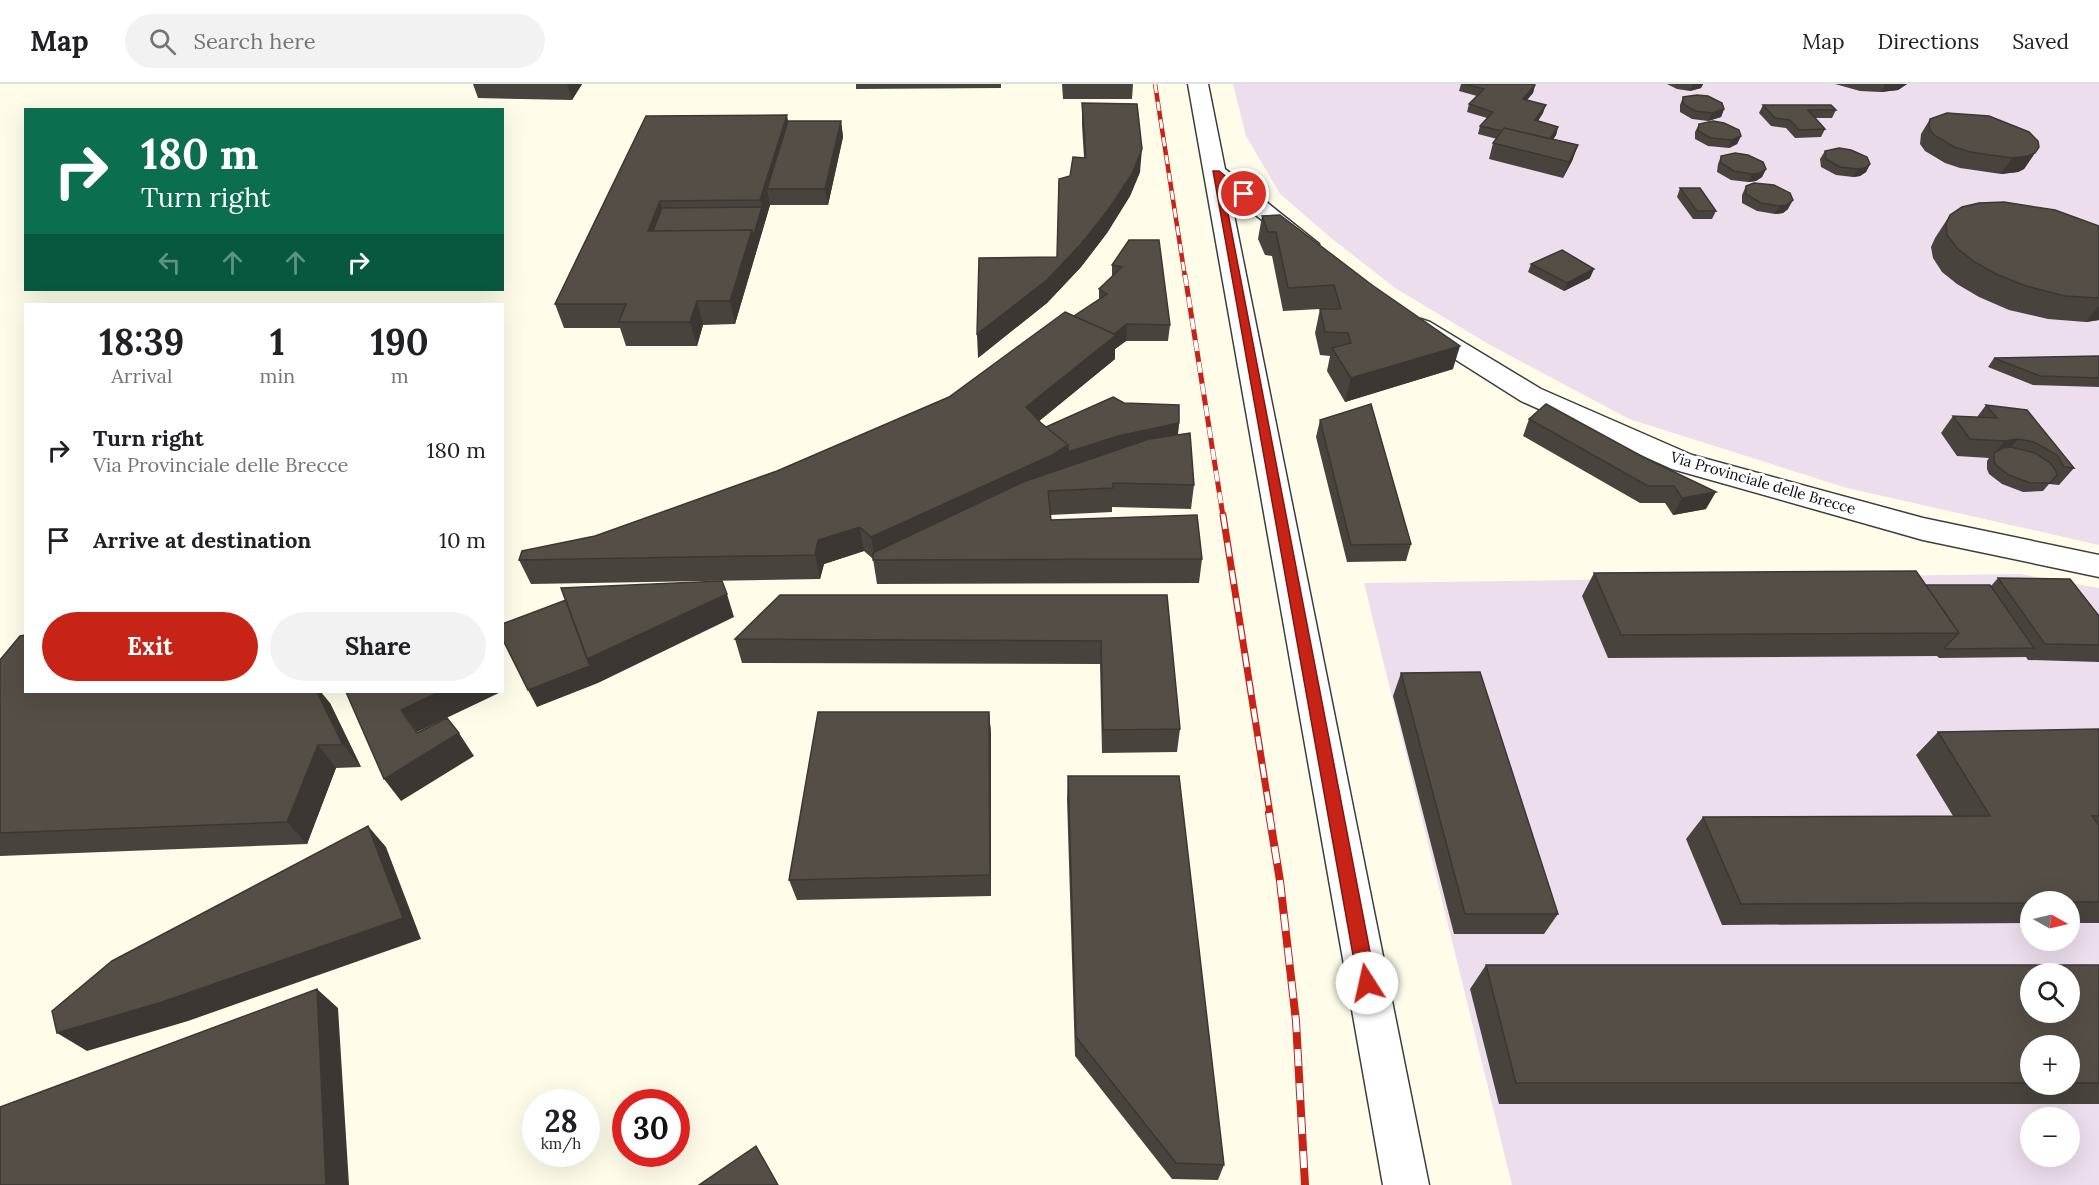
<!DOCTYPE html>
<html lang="en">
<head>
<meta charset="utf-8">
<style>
	:root { --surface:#fff; --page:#f2f2f2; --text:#202124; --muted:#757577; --line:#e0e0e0; --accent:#c82317 }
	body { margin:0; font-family:Lora,serif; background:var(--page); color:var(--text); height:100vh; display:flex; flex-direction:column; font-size:22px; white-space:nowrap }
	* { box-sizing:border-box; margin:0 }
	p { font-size:20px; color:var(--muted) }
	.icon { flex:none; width:33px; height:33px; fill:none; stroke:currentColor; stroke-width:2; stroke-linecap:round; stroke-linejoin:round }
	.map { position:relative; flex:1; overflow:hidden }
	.side { position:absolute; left:24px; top:219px; width:480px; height:390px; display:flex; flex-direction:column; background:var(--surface); border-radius:0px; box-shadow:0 6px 24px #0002 }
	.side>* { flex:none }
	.top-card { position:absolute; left:24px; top:24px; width:480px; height:183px; border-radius:0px; box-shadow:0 6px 24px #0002; background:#0b6e4f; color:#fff; overflow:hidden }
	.needle { width:39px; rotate:98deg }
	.buttons { position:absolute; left:2020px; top:807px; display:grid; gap:12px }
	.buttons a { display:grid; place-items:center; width:60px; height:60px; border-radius:50%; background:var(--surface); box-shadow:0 6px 24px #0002; font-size:30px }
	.speed { position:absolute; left:522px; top:1005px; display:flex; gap:12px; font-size:30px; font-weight:700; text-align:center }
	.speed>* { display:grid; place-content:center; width:78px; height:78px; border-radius:50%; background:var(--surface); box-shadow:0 6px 24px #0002; line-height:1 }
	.speed small { font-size:15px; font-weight:400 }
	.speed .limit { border:9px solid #d22; background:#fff; color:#111 }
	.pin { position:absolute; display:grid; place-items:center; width:51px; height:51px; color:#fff; margin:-26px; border:3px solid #fff; border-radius:50%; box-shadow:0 2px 6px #0007 }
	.me { position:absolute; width:66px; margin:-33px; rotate:350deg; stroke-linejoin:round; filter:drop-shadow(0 0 4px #0008) }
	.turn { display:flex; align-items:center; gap:21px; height:126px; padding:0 18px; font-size:27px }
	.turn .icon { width:78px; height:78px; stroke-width:2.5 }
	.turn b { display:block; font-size:42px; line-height:51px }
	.lanes { display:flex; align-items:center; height:57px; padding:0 18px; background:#0003; justify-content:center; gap:30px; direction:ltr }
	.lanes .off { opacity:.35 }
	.eta { display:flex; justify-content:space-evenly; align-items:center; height:102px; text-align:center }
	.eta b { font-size:36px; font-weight:700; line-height:42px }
	.primary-button { display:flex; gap:12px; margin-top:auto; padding:12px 18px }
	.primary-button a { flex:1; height:69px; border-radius:36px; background:var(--accent); color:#fff; font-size:24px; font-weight:700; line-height:69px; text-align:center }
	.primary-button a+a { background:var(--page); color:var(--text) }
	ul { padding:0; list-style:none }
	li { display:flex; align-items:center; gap:18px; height:90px; padding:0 18px }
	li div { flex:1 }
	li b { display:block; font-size:22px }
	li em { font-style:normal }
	header { display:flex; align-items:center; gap:36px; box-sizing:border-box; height:84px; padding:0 30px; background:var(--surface); border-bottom:2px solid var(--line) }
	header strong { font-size:28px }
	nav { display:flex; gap:33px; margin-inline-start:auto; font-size:21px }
	.search { width:420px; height:54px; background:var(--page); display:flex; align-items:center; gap:15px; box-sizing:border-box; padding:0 21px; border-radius:33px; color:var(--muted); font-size:22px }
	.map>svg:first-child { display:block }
	.industrial { fill:#ecdeec; fill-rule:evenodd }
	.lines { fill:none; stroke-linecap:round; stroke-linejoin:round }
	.street-casing { stroke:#3e3e3e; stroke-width:3 }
	.street { fill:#fff; fill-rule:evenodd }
	.rail-far3-casing { stroke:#c82317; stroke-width:4.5 }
	.rail-far2-casing { stroke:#c82317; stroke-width:5 }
	.rail-far1-casing { stroke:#c82317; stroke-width:7 }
	.rail-casing { stroke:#c82317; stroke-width:8 }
	.rail-far3 { stroke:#fff; stroke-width:3; stroke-dasharray:9; stroke-linecap:butt }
	.rail-far2 { stroke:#fff; stroke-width:4; stroke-dasharray:11; stroke-linecap:butt }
	.rail-far1 { stroke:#fff; stroke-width:4.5; stroke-dasharray:14; stroke-linecap:butt }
	.rail { stroke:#fff; stroke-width:6; stroke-dasharray:17; stroke-linecap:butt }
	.wall { fill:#49433d; fill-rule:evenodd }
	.shaded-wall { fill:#3c3732 }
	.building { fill:#554e47; stroke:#3c3732; stroke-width:1.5; fill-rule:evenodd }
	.route { fill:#c82317; stroke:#82170f; stroke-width:1.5 }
	.labels { text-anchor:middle; stroke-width:6; stroke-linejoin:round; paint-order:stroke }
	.street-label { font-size:15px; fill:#0b0b0b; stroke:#fff }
</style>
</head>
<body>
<header>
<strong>Map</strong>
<div class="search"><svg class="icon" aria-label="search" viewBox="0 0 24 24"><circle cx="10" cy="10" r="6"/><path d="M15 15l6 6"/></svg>Search here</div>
<nav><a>Map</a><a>Directions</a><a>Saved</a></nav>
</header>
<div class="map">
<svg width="2099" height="1101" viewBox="0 0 2099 1101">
	<rect width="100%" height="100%" fill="#fffdea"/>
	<!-- industrial -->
	<path class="industrial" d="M 1233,0 L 2099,0 L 2099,461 L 1847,404 L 1629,335 L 1490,261 L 1395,204 L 1331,154 L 1280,110 L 1246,52 Z
		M 2020,490 L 2099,504 L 2099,1101 L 1512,1101 L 1364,499 ZM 2031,818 L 2070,818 L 2070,856 L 2031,856 ZM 2031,890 L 2070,890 L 2070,928 L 2031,928 ZM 2031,962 L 2070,962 L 2070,1000 L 2031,1000 ZM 2031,1034 L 2070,1034 L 2070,1072 L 2031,1072 Z"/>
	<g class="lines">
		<defs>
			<path id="street" d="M 1188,0 L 1208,0 L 1225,85 L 1319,160 L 1315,165 L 1307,167 L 1299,165 L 1230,111 L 1429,1101 L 1383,1101 Z
				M 1421,235 L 1430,238 L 1541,305 L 1692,371 L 1923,434 L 2099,471 L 2099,493 L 1923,456 L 1672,385 L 1521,317 L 1412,248 L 1408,243 L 1412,238 Z"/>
		</defs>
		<!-- street casing -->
		<use href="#street" class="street-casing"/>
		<!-- street -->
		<use href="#street" class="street"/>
		<defs>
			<path id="rail-far3" d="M 1155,0 L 1185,193"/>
			<path id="rail-far2" d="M 1185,191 L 1223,432"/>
			<path id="rail-far1" d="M 1223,431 L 1270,730"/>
			<path id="rail" d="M 1269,729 L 1280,797 L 1296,937 L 1305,1101"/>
		</defs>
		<!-- rail-far3 casing -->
		<use href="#rail-far3" class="rail-far3-casing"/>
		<!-- rail-far2 casing -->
		<use href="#rail-far2" class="rail-far2-casing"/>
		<!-- rail-far1 casing -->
		<use href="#rail-far1" class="rail-far1-casing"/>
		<!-- rail casing -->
		<use href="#rail" class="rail-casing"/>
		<!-- rail-far3 -->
		<use href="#rail-far3" class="rail-far3"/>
		<!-- rail-far2 -->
		<use href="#rail-far2" class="rail-far2"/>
		<!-- rail-far1 -->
		<use href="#rail-far1" class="rail-far1"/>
		<!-- rail -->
		<use href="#rail" class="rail"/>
	</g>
	<!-- wall -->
	<path class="wall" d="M 473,0 L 582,0 L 572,16 L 478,14 Z
		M 856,0 L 1001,0 L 1001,4 L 856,5 Z
		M 1062,0 L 1133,0 L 1132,15 L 1063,15 Z
		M 1461,0 L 1532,0 L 1535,1 L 1533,9 L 1527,16 L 1543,29 L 1538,37 L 1558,43 L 1556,51 L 1553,55 L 1578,61 L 1572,77 L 1563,94 L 1489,75 L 1493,59 L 1497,55 L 1478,50 L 1480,42 L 1487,34 L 1467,28 L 1469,20 L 1477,12 L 1459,7 Z
		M 1667,0 L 1703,0 L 1701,4 L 1690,7 L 1677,5 Z
		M 1835,0 L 1907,0 L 1898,6 L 1881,8 L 1860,7 Z
		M 1683,13 L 1724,25 L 1721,33 L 1708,37 L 1692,35 L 1680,28 L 1680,21 Z
		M 1082,19 L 1140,88 L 1130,112 L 1107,149 L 1081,183 L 1047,219 L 978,274 L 1057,173 L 1070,92 L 1084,74 L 1082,41 Z
		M 1763,21 L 1836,26 L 1832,34 L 1815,34 L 1825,45 L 1821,53 L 1795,54 L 1786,44 L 1771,42 L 1759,29 Z
		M 646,32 L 788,38 L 841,37 L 843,53 L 828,121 L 770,121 L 735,240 L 703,241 L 697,262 L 626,262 L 620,244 L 564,244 L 555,220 Z
		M 1930,35 L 2039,63 L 2024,85 L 2018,88 L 2001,90 L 1960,84 L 1945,79 L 1925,67 L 1920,60 L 1921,50 Z
		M 1699,40 L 1741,52 L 1737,60 L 1729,64 L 1708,62 L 1695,55 L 1695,48 Z
		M 1825,67 L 1870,80 L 1866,88 L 1860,92 L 1853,93 L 1836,91 L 1821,83 L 1820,75 Z
		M 1721,72 L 1766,85 L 1762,93 L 1756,97 L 1748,98 L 1731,96 L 1717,88 L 1718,80 Z
		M 1746,102 L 1788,125 L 1783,129 L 1775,130 L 1757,127 L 1742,119 L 1742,111 Z
		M 1680,104 L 1716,127 L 1712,135 L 1693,135 L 1677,113 Z
		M 1950,131 L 2099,142 L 2099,236 L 2086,238 L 2048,235 L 2009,226 L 1979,213 L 1957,200 L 1942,188 L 1933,174 L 1931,163 L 1935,154 Z
		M 1262,132 L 1453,285 L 1345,318 L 1327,287 L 1330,272 L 1320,271 L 1315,249 L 1320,225 L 1283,227 L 1272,172 L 1265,171 L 1258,155 Z
		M 1129,156 L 1170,241 L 1168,257 L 1126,257 L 1115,265 L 1115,275 L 1039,337 L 1046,343 L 1124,319 L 1179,339 L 1178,351 L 1194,401 L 1191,425 L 1112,423 L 1112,428 L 1050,431 L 1051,436 L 1202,475 L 1199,499 L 877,500 L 873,475 L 864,467 L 824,480 L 820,495 L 531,500 L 519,476 L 595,452 L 777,387 L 949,313 L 1099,215 L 1099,205 L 1112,193 L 1112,181 Z
		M 1531,180 L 1590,194 L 1564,207 L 1528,188 Z
		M 2099,272 L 2099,303 L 2033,301 L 1988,283 L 1994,274 Z
		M 1986,321 L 2027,326 L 2074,384 L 2059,401 L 2049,400 L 2043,407 L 2023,408 L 2002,400 L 1989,390 L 1987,385 L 1987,377 L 1989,374 L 1957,372 L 1941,349 L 1953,332 L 1977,333 Z
		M 1529,335 L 1645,374 L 1706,425 L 1673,431 L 1665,419 L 1640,419 L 1523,352 Z
		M 1320,336 L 1411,460 L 1406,477 L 1347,478 L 1316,353 Z
		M 1594,489 L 1926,501 L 1991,502 L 1998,494 L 2099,532 L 2099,578 L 2028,576 L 2026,573 L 1939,574 L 1937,572 L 1608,574 L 1582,512 Z
		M 1167,511 L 1180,645 L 1177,668 L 1102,669 L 1100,580 L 742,579 L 735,555 Z
		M 0,576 L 330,619 L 361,683 L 336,684 L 307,760 L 0,772 Z
		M 1401,589 L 1558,830 L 1544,850 L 1454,850 L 1393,612 Z
		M 989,628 L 991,650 L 991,812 L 797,816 L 789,796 Z
		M 2099,645 L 2099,839 L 2070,839 L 2070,818 L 2031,818 L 2031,839 L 1722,841 L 1686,755 L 1703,733 L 1953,732 L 1916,671 L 1938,648 Z
		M 1068,692 L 1224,1081 L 1218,1096 L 1172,1095 L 1075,972 L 1067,715 Z
		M 1486,881 L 2099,881 L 2099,1020 L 1499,1020 L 1470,905 ZM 2031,962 L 2070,962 L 2070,1000 L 2031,1000 Z"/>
	<!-- shaded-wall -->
	<path class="shaded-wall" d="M 567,0 L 582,0 L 572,16 Z
		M 1693,0 L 1703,0 L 1701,4 L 1690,7 Z
		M 1885,0 L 1907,0 L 1898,6 L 1881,8 Z
		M 1535,1 L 1533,9 L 1521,23 L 1523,15 Z
		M 1546,21 L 1543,29 L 1533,44 L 1535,36 Z
		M 1724,25 L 1721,33 L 1708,37 L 1712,29 Z
		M 787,31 L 791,53 L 767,105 L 770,121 L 735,240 L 730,217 L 752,146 L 762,123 L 760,116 Z
		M 841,37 L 843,53 L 828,121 L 825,105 Z
		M 1558,43 L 1556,51 L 1545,67 L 1548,59 Z
		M 1741,52 L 1737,60 L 1729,64 L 1732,56 Z
		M 1578,61 L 1572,77 L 1563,94 L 1569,78 Z
		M 1142,65 L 1140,88 L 1130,112 L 1107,149 L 1081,183 L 1047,219 L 978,274 L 977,250 L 1047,196 Z
		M 2035,69 L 2024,85 L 2018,88 L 2001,90 L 2012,74 Z
		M 1870,80 L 1866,88 L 1860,92 L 1853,93 L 1858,85 Z
		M 1766,85 L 1762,93 L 1756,97 L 1748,98 L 1752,90 Z
		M 1793,116 L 1788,125 L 1783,129 L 1775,130 L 1779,122 Z
		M 660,117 L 666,140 L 650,153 L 648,147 Z
		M 1594,185 L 1590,194 L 1564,207 L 1567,199 Z
		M 697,217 L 703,241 L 697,262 L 690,238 Z
		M 2099,222 L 2099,236 L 2086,238 Z
		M 1127,240 L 1126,257 L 1115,265 L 1115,275 L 1027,347 L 1026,323 L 1108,255 Z
		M 1460,262 L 1453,285 L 1345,318 L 1351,294 Z
		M 1179,339 L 1177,356 L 1052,395 L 875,476 L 871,453 L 1068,361 Z
		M 2018,355 L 2004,372 L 1994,371 L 2004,357 Z
		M 1716,408 L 1706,425 L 1673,431 L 1682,414 Z
		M 860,443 L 864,467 L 824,480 L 820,495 L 815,471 L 818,456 Z
		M 727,510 L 734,533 L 598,599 L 537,623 L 528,606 L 587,575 Z
		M 317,608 L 321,608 L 330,619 L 361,683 L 343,661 Z
		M 439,608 L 501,608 L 417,648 L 401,626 Z
		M 989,628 L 991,650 L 991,812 L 990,791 Z
		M 459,649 L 474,672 L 401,717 L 384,695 Z
		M 318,661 L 336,684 L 307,760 L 287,738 Z
		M 368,742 L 386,763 L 421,855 L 188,937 L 87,967 L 57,949 Z
		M 317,905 L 338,924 L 349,1101 L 326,1101 Z"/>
	<!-- building -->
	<path class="building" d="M 1464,0 L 1532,0 L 1535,1 L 1523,15 L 1546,21 L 1535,36 L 1558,43 L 1550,55 L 1504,44 L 1502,47 L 1480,42 L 1493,28 L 1469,20 L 1484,5 Z
		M 1697,11 L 1708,12 L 1722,19 L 1724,25 L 1712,29 L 1695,27 L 1683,20 L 1683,13 Z
		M 1082,19 L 1137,20 L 1142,65 L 1132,90 L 1108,126 L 1081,160 L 1047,196 L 977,250 L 979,174 L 1057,173 L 1059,95 L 1070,92 L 1073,73 L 1086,74 Z
		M 1763,21 L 1831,21 L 1836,26 L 1808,26 L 1825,45 L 1799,46 L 1790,36 L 1775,34 Z
		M 1947,29 L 1989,32 L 2029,48 L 2038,57 L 2039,63 L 2035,69 L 2028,72 L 2012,74 L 1970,68 L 1954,63 L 1934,51 L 1929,44 L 1930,35 Z
		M 787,31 L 760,116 L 660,117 L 648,147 L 752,146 L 730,217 L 697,217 L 690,238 L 619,238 L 626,220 L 555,220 L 646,32 Z
		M 788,37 L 841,37 L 825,105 L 767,105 Z
		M 1713,37 L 1724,39 L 1739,46 L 1741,52 L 1732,56 L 1711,54 L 1698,47 L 1699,40 Z
		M 1504,44 L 1578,61 L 1569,78 L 1493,59 Z
		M 1839,64 L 1851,66 L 1867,73 L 1870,80 L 1865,84 L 1858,85 L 1840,83 L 1826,75 L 1825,67 Z
		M 1735,69 L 1748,71 L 1763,78 L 1766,85 L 1760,89 L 1752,90 L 1734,87 L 1721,79 L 1721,72 Z
		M 1754,99 L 1774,101 L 1790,109 L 1793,116 L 1787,121 L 1779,122 L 1761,119 L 1746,110 L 1746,102 Z
		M 1680,104 L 1700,104 L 1716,127 L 1697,127 Z
		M 2004,118 L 2055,126 L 2099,142 L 2099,214 L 2065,212 L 2026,202 L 1996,190 L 1973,177 L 1957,164 L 1947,151 L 1946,140 L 1950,131 L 1962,123 L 1979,119 Z
		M 762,123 L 753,153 L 752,146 L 653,147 L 662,124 Z
		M 1280,131 L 1372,201 L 1460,262 L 1351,294 L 1332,264 L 1351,259 L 1348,249 L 1325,248 L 1320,225 L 1341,225 L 1334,201 L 1288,204 L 1276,148 L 1268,148 L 1262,132 Z
		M 1129,156 L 1159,156 L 1170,241 L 1127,240 L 1114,250 L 1074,232 L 1107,210 L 1099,205 L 1122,183 L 1112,181 Z
		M 1562,166 L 1594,185 L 1567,199 L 1531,180 Z
		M 1065,228 L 1116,251 L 1026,323 L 1041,339 L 1068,361 L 1052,371 L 871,453 L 860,443 L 818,456 L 815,471 L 519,476 L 522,467 L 595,452 L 777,387 L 949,313 Z
		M 2099,272 L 2099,294 L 2040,292 L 1994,274 Z
		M 1113,313 L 1124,319 L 1179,321 L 1179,339 L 1118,352 L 1068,368 L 1068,361 L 1046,343 Z
		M 1371,320 L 1411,460 L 1351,461 L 1320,336 Z
		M 1546,320 L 1645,374 L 1716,408 L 1682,414 L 1674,402 L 1648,402 L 1529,335 Z
		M 1986,321 L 2027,326 L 2074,384 L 2064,383 L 2057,371 L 2034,358 L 2018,355 L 2004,357 L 1970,355 L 1953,332 L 1997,334 Z
		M 1190,349 L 1194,401 L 1113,399 L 1113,404 L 1048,407 L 1051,436 L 1197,431 L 1202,475 L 873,476 L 873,469 L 1023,398 L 1149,355 Z
		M 2011,363 L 2035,369 L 2050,379 L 2056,387 L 2057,391 L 2050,399 L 2030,399 L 2009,391 L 1997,382 L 1994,377 L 1994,369 L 2003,364 Z
		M 1916,487 L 1959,549 L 1621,551 L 1594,489 Z
		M 1998,494 L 2070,495 L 2099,532 L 2099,561 L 2045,560 Z
		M 722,497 L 727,510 L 587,575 L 561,504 Z
		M 1926,501 L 1990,501 L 2034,564 L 1946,565 L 1945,563 L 1959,549 Z
		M 780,511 L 1167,511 L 1180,645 L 1103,646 L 1101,557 L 735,555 Z
		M 566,516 L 590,582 L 528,606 L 502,554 L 502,540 Z
		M 26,551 L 26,608 L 317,608 L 343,661 L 318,661 L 287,738 L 0,749 L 0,576 L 20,552 Z
		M 1480,588 L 1558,830 L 1465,830 L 1401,589 Z
		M 346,608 L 439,608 L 401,626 L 417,649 L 447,634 L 459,649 L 384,695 Z
		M 818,628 L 989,628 L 990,791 L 789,796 Z
		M 2099,645 L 2099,732 L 2092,732 L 2099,741 L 2099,818 L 2031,818 L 2031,819 L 1741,820 L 1703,733 L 1990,732 L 1938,648 Z
		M 1068,692 L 1179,692 L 1224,1081 L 1176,1079 L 1076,953 Z
		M 368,742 L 403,834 L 162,918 L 57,949 L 52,927 L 112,877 Z
		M 1486,881 L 2099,881 L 2099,999 L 2070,999 L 2070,962 L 2031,962 L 2031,999 L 1516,999 ZM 2031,890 L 2070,890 L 2070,928 L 2031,928 Z
		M 317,905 L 326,1101 L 0,1101 L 0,1023 Z
		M 756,1062 L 778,1101 L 699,1101 Z"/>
	<!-- route -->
	<path class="route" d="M 1213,87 L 1219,87 L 1248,110 L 1240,112 L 1222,98 L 1376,899 L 1373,905 L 1367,907 L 1361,905 L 1358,899 Z"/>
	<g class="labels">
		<!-- street labels -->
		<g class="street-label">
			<text transform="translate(1763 399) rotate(16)" y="5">Via Provinciale delle Brecce</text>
		</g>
	</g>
</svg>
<div class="buttons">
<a><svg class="needle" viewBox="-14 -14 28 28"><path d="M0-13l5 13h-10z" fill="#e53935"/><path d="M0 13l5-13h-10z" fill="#757577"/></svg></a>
<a><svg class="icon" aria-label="search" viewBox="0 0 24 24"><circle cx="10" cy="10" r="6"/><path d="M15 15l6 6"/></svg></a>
<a>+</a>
<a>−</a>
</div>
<div class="speed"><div>28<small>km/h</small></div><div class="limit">30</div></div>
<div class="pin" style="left:1244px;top:110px;background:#d93025"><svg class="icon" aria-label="arrive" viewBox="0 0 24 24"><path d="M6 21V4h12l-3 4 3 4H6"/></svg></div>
<svg class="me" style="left:1367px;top:899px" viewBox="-20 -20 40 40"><circle r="19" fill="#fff"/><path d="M0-13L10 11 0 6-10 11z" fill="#c82317"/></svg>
<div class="top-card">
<div class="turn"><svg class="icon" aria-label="right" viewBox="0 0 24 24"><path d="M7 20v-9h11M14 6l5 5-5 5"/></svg><div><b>180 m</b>Turn right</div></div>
<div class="lanes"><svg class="icon off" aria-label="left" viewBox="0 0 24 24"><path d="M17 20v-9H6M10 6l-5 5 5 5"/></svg><svg class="icon off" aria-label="ahead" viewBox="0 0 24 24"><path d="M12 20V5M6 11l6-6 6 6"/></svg><svg class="icon off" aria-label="ahead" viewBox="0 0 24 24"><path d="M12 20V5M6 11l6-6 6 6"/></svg><svg class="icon" aria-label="right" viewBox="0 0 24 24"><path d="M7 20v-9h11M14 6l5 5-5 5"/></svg></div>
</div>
<section class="side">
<div class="eta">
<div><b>18:39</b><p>Arrival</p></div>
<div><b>1</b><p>min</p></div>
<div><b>190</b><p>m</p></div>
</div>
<ul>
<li><svg class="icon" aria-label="right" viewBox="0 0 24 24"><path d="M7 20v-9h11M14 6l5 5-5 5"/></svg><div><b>Turn right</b><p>Via Provinciale delle Brecce</p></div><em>180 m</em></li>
<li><svg class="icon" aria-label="arrive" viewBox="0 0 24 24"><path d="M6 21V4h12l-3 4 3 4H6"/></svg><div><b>Arrive at destination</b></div><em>10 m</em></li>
</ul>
<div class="primary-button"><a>Exit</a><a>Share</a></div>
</section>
</div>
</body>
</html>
